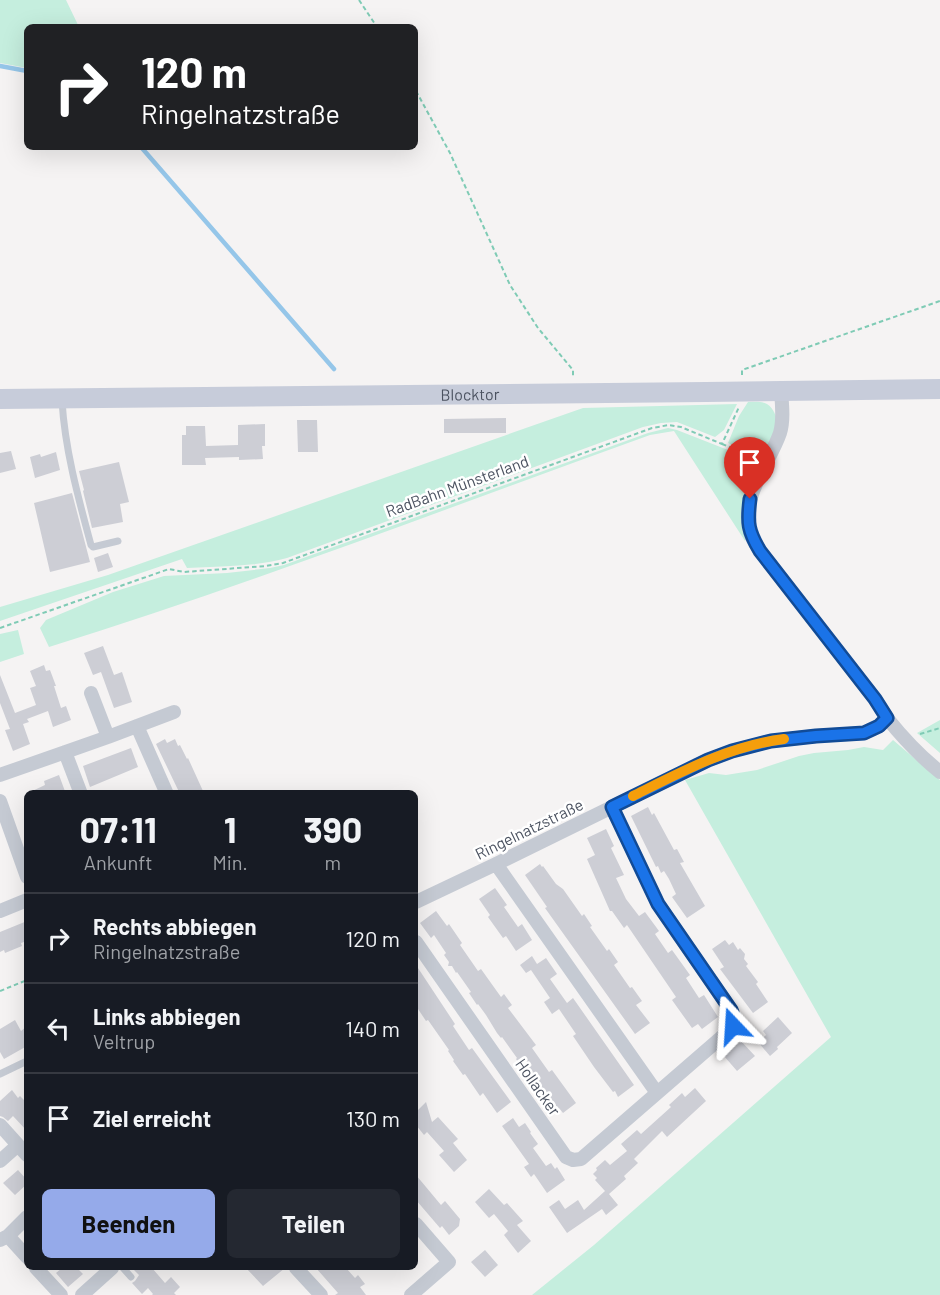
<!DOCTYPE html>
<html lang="de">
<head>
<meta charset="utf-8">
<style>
	:root { --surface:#171b24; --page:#242831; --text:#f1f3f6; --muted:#9ea1a6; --line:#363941; --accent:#95aaea }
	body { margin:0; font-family:Barlow,sans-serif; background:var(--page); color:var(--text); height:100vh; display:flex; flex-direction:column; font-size:22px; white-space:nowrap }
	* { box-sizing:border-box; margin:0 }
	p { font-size:20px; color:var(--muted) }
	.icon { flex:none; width:33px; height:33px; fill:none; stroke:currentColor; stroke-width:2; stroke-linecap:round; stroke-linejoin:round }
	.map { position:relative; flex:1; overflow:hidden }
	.sheet { position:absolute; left:24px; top:790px; width:394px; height:480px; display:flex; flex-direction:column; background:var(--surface); border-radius:9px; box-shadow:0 6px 24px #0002 }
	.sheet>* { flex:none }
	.hud { position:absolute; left:24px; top:24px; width:394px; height:126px; border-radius:9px; box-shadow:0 6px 24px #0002; background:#202124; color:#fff; overflow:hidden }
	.pin { position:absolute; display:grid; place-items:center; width:51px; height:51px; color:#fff; margin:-62px -26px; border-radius:50% 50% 50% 0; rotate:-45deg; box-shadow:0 0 6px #0007 }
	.pin .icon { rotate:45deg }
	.me { position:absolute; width:66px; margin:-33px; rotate:340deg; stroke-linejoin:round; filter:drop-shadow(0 0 4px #0008) }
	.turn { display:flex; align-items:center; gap:21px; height:126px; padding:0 18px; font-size:27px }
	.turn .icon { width:78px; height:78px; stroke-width:2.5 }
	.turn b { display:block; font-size:42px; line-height:51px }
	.eta { display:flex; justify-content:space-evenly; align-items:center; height:102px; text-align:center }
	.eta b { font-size:36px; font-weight:700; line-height:42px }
	.primary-button { display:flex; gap:12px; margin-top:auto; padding:12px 18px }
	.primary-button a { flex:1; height:69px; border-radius:9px; background:var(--accent); color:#111; font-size:24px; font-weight:700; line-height:69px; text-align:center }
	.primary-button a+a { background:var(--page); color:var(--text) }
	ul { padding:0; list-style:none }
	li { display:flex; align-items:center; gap:18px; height:90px; padding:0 18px; border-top:2px solid var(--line) }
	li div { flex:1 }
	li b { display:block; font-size:22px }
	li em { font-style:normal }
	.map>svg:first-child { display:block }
	.green { fill:#c5eede }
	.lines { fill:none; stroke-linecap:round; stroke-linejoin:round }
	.stream { stroke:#95c6e9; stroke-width:4.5 }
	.building { fill:#cdced5 }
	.path { stroke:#7fcbb5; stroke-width:2; stroke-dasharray:4.5 3; stroke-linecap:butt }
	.lane { stroke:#c5cad3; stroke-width:7 }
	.street { stroke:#c5cad3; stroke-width:14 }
	.secondary { stroke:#c7ccda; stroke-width:20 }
	.route-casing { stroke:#114b97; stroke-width:15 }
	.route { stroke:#1a73e8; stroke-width:10 }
	.slow { stroke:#f59e0b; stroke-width:10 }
	.labels { text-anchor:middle; stroke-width:5; stroke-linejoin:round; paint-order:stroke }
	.street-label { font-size:16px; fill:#4b5260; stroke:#fff }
</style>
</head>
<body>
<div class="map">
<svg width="940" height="1295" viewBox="0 0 940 1295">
	<rect width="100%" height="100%" fill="#f5f3f3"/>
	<!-- green -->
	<path class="green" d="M 0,0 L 66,0 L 79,27 L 27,27 L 27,68 L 0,63 Z
		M 748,402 C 754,402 762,401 767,404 C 785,416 777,451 756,452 C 746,453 737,447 728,443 L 739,416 Z
		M 737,404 L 724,430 L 715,437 L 677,422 L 661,423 L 643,427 L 287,558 C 255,567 220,566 187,568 L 182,559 L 0,621 L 0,607 L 108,575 L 583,408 Z
		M 668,428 L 677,430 L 751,459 L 758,463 C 758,490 745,514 745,541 L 674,431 L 650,435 C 450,507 251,584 49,647 L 40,628 L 46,620 L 113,592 L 164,576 L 227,573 L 270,568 L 284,565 L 648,433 Z
		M 18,630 L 24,654 L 0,662 L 0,634 Z
		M 940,720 L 940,753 L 917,733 Z
		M 893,740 L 940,780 L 940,1295 L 532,1295 L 594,1245 L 831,1037 L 685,780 L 709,773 L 726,775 L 757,770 L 799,756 L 814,753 L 848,750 L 864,747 L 883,750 Z"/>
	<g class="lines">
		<!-- stream -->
		<path class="stream" d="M 0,66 L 27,71
			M 141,147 L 334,369"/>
	</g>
	<!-- building -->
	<path class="building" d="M 506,418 L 506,433 L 444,433 L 444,419 Z
		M 297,420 L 317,420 L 318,452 L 298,452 Z
		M 265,424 L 265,446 L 262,446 L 263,459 L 239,460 L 239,457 L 205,458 L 206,465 L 182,465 L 182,435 L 186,435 L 186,426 L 205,426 L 206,446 L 238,445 L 238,425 Z
		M 11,451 L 16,469 L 0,473 L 0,453 Z
		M 56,452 L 60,470 L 35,478 L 30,457 L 40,454 L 41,457 Z
		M 119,462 L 129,502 L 120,504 L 123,522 L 92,528 L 83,491 L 84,490 L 79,471 Z
		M 72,493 L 90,562 L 50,572 L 34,503 Z
		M 108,553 L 113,567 L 98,572 L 94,558 Z
		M 103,646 L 114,675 L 122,672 L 132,702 L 114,708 L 101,672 L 93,675 L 84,653 Z
		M 44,665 L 46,671 L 50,670 L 56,686 L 54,686 L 61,708 L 66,706 L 71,720 L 53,727 L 48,711 L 27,719 L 29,722 L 23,724 L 30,744 L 13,751 L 5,730 L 10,729 L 0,703 L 0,675 L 15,713 L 36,705 L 30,688 L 36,686 L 30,671 Z
		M 165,739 L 167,743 L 175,739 L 178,746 L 180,745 L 187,759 L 188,758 L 203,791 L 197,794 L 180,794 L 156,744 Z
		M 131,748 L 138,767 L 90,787 L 83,766 Z
		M 59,775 L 66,794 L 26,794 L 45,785 L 44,781 Z
		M 648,807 L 652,815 L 654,813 L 674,850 L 677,849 L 684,862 L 680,863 L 705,906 L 687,918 L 672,897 L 676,894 L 669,879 L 664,871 L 661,873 L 658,866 L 656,867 L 631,816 Z
		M 606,829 L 614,846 L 611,848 L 624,875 L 616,878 L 626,899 L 639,916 L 645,912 L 659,931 L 655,934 L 668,953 L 672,950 L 690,975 L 686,978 L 699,998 L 704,995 L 718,1017 L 702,1029 L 698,1024 L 692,1028 L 672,1000 L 676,997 L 627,925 L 624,928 L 612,911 L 610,911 L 587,859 L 595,855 L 587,838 Z
		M 540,864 L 542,867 L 543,866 L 556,884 L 563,889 L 582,916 L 584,914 L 592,926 L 590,927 L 607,951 L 609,949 L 618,962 L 614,965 L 630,988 L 632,987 L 642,1001 L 636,1005 L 650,1023 L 635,1034 L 545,908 L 547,907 L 525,875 Z
		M 495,888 L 507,905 L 504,907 L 518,927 L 522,924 L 532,940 L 516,951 L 506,936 L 503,938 L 488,917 L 490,915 L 479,899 Z
		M 436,911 L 447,926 L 449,924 L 462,943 L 460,945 L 478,971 L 481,969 L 501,997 L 504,994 L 512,1005 L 508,1008 L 536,1045 L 532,1048 L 549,1072 L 552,1070 L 576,1103 L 563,1113 L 559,1108 L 554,1111 L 516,1059 L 517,1058 L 502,1037 L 501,1038 L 497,1033 L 486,1015 L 478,1004 L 477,1005 L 469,993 L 471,992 L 457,972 L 456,973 L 452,966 L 448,966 L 449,962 L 444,955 L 446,953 L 434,935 L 431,938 L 420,923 Z
		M 27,921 L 27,941 L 21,943 L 22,946 L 5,953 L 4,950 L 0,952 L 0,932 Z
		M 725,940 L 729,945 L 733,942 L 738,950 L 740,948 L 745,954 L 744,959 L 748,964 L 746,966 L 758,982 L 756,984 L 768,1002 L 753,1013 L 720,969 L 724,967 L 712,949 Z
		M 532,956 L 537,964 L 546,958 L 557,974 L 550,979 L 567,1003 L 573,998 L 634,1085 L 618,1097 L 615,1091 L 613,1092 L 594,1067 L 573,1036 L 576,1034 L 559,1009 L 552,1014 L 544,1002 L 550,998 L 531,970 L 526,973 L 520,965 Z
		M 416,965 L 455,1024 L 453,1026 L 469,1050 L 472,1048 L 511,1102 L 497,1113 L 483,1093 L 480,1096 L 465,1074 L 463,1075 L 453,1061 L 454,1060 L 448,1051 L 449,1050 L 428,1020 L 426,1021 L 416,1006 Z
		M 778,1017 L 792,1033 L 777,1047 L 778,1049 L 770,1056 L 758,1042 L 766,1035 L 763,1031 Z
		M 15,1020 L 21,1031 L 27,1026 L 27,1046 L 4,1059 L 0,1052 L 0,1029 Z
		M 741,1041 L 755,1056 L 737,1071 L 724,1056 Z
		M 695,1088 L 706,1101 L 667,1137 L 662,1131 L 634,1159 L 638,1163 L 624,1176 L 626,1179 L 609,1194 L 618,1205 L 606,1215 L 602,1209 L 567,1233 L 549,1207 L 559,1200 L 565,1209 L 578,1200 L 584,1210 L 605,1191 L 595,1180 L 597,1178 L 593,1174 L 597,1170 L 596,1168 L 605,1160 L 610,1165 L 627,1151 L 621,1144 L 637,1130 L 641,1134 L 671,1107 L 669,1105 L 682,1093 L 685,1097 Z
		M 12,1090 L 18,1098 L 20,1096 L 27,1103 L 27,1131 L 13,1116 L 8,1121 L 3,1117 L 0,1116 L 0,1101 Z
		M 426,1102 L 432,1122 L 438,1117 L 458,1139 L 453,1143 L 467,1160 L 454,1172 L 439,1155 L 444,1151 L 427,1132 L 424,1135 L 416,1125 L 416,1112 Z
		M 513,1118 L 519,1127 L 525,1123 L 531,1132 L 530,1133 L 538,1144 L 533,1148 L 546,1166 L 551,1163 L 555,1169 L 557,1167 L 565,1180 L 547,1193 L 534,1174 L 531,1177 L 524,1167 L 529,1164 L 502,1126 Z
		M 18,1170 L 27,1180 L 27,1184 L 15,1195 L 3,1183 Z
		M 416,1175 L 441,1205 L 445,1201 L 460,1219 L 459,1226 L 449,1235 L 442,1226 L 440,1228 L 416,1200 Z
		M 489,1189 L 504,1205 L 507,1203 L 523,1221 L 517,1225 L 531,1241 L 518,1253 L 504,1235 L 508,1231 L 494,1214 L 489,1218 L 475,1202 Z
		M 485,1250 L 498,1265 L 485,1277 L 471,1262 Z
		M 62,1268 L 77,1268 L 83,1274 L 68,1287 L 56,1273 Z
		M 132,1268 L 152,1268 L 165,1283 L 171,1277 L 180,1287 L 174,1293 L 176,1295 L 152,1295 L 153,1294 L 148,1288 L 142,1294 L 132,1283 L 135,1281 L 139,1275 Z
		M 246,1268 L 285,1268 L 263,1286 Z
		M 316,1268 L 346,1268 L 355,1278 L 358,1275 L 365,1284 L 360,1287 L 366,1295 L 335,1295 L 338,1293 Z"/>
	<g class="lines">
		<!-- path -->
		<path class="path" d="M 359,0 L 377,27
			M 416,91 L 450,153 L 510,285 L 538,328 L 573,370 L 573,376
			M 742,375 L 742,370 L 940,301
			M 722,444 L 753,456
			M 0,628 L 169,569 L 184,572 L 266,566 L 283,563 L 652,428 L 669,425 L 681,427 L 722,444 L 739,407
			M 920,734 L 940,728
			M 0,991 L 27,980"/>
		<!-- lane -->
		<path class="lane" d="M 62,401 C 65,450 78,497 91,545 L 93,547 L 118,541
			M 0,1074 L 27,1061
			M 123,1268 L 131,1277"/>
		<!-- street -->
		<path class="street" d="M 91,693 L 108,737
			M 887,718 C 903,738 920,756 940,772
			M 137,726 L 167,794
			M 65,752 L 81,794
			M 0,775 L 108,737 L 174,712
			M 0,801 L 27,877
			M 496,864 L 657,1093
			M 416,902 L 496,864 L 708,760 L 732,751 L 771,741 L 816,736 L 864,733 L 879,726 L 887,718 L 875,699 L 760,551 C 757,546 753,541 751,535 C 738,499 769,465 780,433 C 784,420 782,404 781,391
			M 0,911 L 27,900
			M 416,942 L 566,1157 L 573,1160 L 581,1159 L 731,1029 L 734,1022 L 731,1010 L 658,904 L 612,807
			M 0,1125 L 27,1155
			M 0,1161 L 18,1145
			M 8,1236 L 27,1257
			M 0,1240 L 8,1236 L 27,1217
			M 36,1268 L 61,1295
			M 296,1268 L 321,1295
			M 82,1295 L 112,1268
			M 411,1295 L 449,1262 L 416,1224"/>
		<!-- secondary -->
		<path class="secondary" id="s1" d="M 0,399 L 706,392 L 940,389"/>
	</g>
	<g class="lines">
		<defs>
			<path id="route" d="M 733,1026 L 734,1018 L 731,1010 L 658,904 L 612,807 L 708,760 L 732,751 L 771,741 L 816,736 L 864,733 L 879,726 L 887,718 L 875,699 L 760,551 C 748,531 747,523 750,499"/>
		</defs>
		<!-- route casing -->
		<use href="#route" class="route-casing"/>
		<!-- route -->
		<use href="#route" class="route"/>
		<!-- slow -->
		<path class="slow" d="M 633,796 C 681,772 729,746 784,739"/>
	</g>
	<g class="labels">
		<!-- street labels -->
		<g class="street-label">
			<text dy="6" stroke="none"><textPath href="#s1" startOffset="470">Blocktor</textPath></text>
			<text transform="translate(457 486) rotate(-20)" y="6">RadBahn Münsterland</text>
			<text transform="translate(529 829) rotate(-26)" y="6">Ringelnatzstraße</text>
			<text transform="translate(538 1087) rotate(55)" y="6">Hollacker</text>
		</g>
	</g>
</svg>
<div class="pin" style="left:750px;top:499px;background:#d93025"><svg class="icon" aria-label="arrive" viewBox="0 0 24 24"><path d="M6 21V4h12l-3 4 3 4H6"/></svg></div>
<svg class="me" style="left:733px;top:1026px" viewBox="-20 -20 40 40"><path d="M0-17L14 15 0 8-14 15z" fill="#1a73e8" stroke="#fff" stroke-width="4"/></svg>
<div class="hud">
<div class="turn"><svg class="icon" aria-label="right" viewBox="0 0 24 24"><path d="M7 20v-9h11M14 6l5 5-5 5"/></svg><div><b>120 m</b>Ringelnatzstraße</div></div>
</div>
<section class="sheet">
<div class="eta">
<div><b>07:11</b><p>Ankunft</p></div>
<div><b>1</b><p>Min.</p></div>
<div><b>390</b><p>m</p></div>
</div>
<ul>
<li><svg class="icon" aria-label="right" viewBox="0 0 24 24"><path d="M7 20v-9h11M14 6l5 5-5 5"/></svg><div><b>Rechts abbiegen</b><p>Ringelnatzstraße</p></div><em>120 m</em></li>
<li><svg class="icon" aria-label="left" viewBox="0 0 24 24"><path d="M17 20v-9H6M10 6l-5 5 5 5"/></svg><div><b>Links abbiegen</b><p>Veltrup</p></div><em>140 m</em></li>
<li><svg class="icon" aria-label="arrive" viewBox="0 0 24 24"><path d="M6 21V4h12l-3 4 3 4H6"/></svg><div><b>Ziel erreicht</b></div><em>130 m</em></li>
</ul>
<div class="primary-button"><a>Beenden</a><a>Teilen</a></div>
</section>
</div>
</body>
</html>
